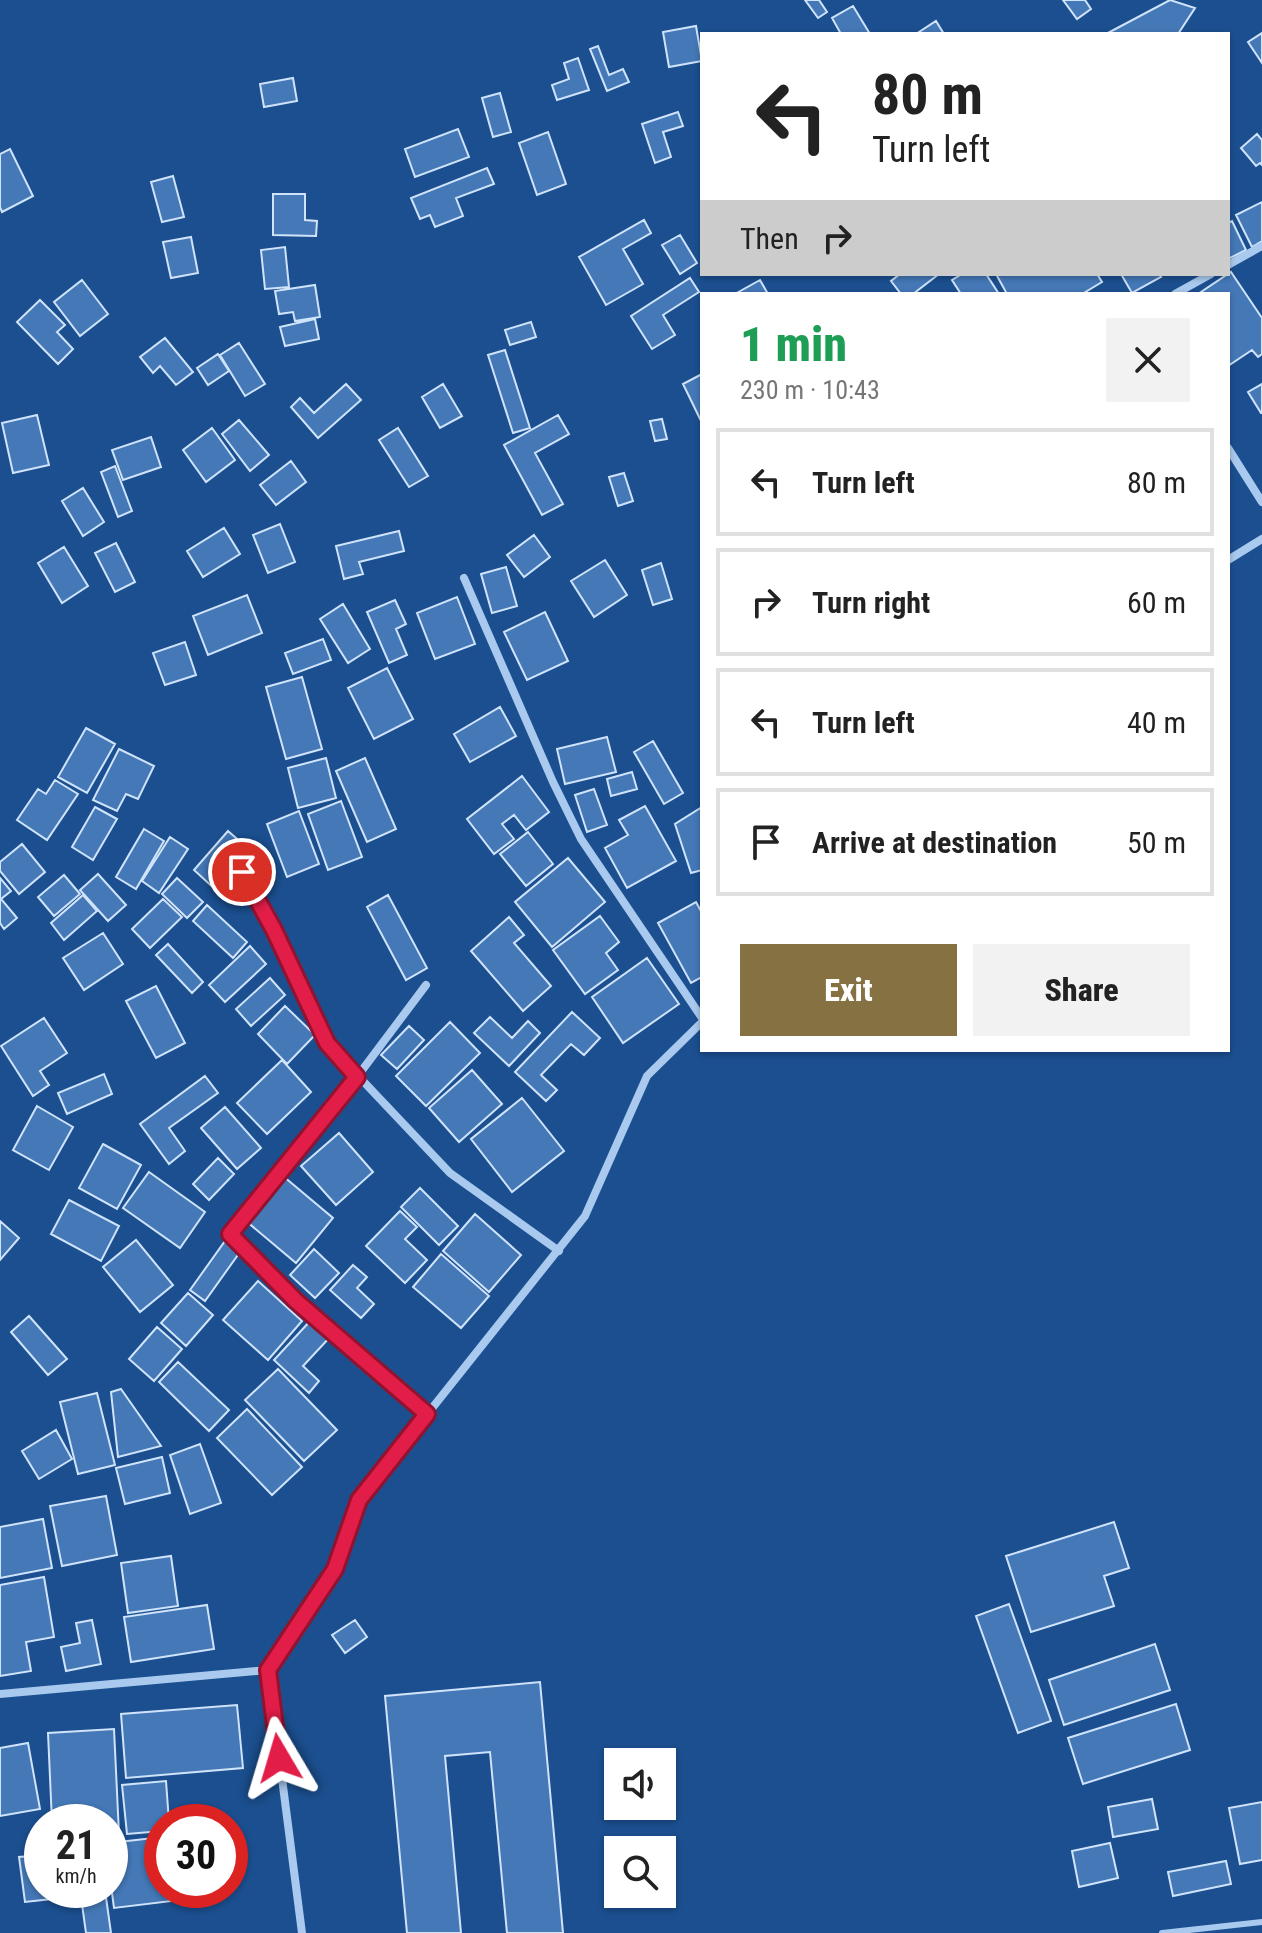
<!DOCTYPE html>
<html lang="en">
<head>
<meta charset="utf-8">
<style>
	:root { --surface:#fff; --page:#f2f2f2; --text:#222; --muted:#767676; --line:#e0e0e0; --accent:#857141 }
	body { margin:0; font-family:"Roboto Condensed",sans-serif; background:var(--page); color:var(--text); height:100vh; display:flex; flex-direction:column; font-size:30px; white-space:nowrap }
	* { box-sizing:border-box; margin:0 }
	p { font-size:26px; color:var(--muted) }
	.icon { flex:none; width:44px; height:44px; fill:none; stroke:currentColor; stroke-width:2; stroke-linecap:round; stroke-linejoin:round }
	.map { position:relative; flex:1; overflow:hidden }
	.panel { position:absolute; left:700px; top:292px; width:530px; height:760px; display:flex; flex-direction:column; background:var(--surface); border-radius:0px; box-shadow:0 2px 6px #0004 }
	.panel>* { flex:none }
	.top-card { position:absolute; left:700px; top:32px; width:530px; height:244px; border-radius:0px; box-shadow:0 2px 6px #0004; background:#fff; color:var(--text); overflow:hidden }
	.fabs { position:absolute; left:604px; top:1748px; display:grid; gap:16px }
	.fabs a { display:grid; place-items:center; width:72px; height:72px; border-radius:0px; background:var(--surface); box-shadow:0 2px 6px #0004; font-size:40px }
	.speed { position:absolute; left:24px; top:1804px; display:flex; gap:16px; font-size:40px; font-weight:700; text-align:center }
	.speed>* { display:grid; place-content:center; width:104px; height:104px; border-radius:50%; background:var(--surface); box-shadow:0 2px 6px #0004; line-height:1 }
	.speed small { font-size:20px; font-weight:400 }
	.speed .limit { border:12px solid #d22; background:#fff; color:#111 }
	.pin { position:absolute; display:grid; place-items:center; width:68px; height:68px; color:#fff; margin:-34px; border:4px solid #fff; border-radius:50%; box-shadow:0 2px 8px #0007 }
	.me { position:absolute; width:88px; margin:-44px; rotate:353deg; stroke-linejoin:round; filter:drop-shadow(0 0 6px #0008) }
	.turn { display:flex; align-items:center; gap:28px; height:168px; padding:0 40px; font-size:36px }
	.turn .icon { width:104px; height:104px; stroke-width:2.5 }
	.turn b { display:block; font-size:56px; line-height:68px }
	.then { display:flex; align-items:center; height:76px; padding:0 40px; background:#0003; gap:16px; font-size:30px }
	.round { display:grid; place-items:center; flex:none; width:84px; height:84px; border-radius:0px; background:var(--page) }
	.headline { display:flex; align-items:center; justify-content:space-between; height:136px; padding:0 40px }
	h1 { font-size:48px; font-weight:800; line-height:60px; color:#1e9e55 }
	.button { display:flex; gap:16px; margin-top:auto; padding:16px 40px }
	.button a { flex:1; height:92px; border-radius:0px; background:var(--accent); color:#fff; font-size:32px; font-weight:800; line-height:92px; text-align:center }
	.button a+a { background:var(--page); color:var(--text) }
	ul { padding:0; list-style:none }
	li { display:flex; align-items:center; gap:24px; height:108px; margin:0 16px 12px; padding:0 24px; border:4px solid var(--line); border-radius:0px }
	li div { flex:1 }
	li b { display:block; font-size:30px }
	li em { font-style:normal }
	.map>svg:first-child { display:block }
	.building { fill:#4478b7; stroke:#cfe3fa; stroke-width:2 }
	.lines { fill:none; stroke-linecap:round; stroke-linejoin:round }
	.lane { stroke:#a9c9ee; stroke-width:6 }
	.street { stroke:#a9c9ee; stroke-width:8 }
	.route-casing { stroke:#92132f; stroke-width:20 }
	.route { stroke:#e11d48; stroke-width:14 }
</style>
</head>
<body>
<div class="map">
<svg width="1262" height="1933" viewBox="0 0 1262 1933">
	<rect width="100%" height="100%" fill="#1b4f8f"/>
	<!-- building -->
	<path class="building" d="M 805,0 L 819,0 L 827,12 L 818,18 Z
		M 1063,0 L 1085,0 L 1091,9 L 1077,19 Z
		M 1170,0 L 1195,8 L 1178,34 L 1106,34 Z
		M 853,6 L 870,34 L 841,34 L 832,18 Z
		M 936,21 L 944,34 L 916,34 Z
		M 696,26 L 702,61 L 669,67 L 663,32 Z
		M 1262,33 L 1262,63 L 1248,42 Z
		M 598,46 L 609,75 L 623,69 L 629,82 L 607,91 L 590,49 Z
		M 578,58 L 589,90 L 557,100 L 552,85 L 569,79 L 564,63 Z
		M 293,78 L 297,101 L 264,107 L 260,84 Z
		M 500,93 L 511,132 L 493,137 L 482,98 Z
		M 678,112 L 683,126 L 663,132 L 671,157 L 655,163 L 642,124 Z
		M 458,129 L 469,157 L 415,177 L 405,149 Z
		M 548,132 L 566,184 L 537,195 L 519,143 Z
		M 1257,134 L 1262,140 L 1262,165 L 1260,163 L 1256,166 L 1241,148 Z
		M 10,149 L 33,196 L 2,212 L 0,207 L 0,154 Z
		M 487,168 L 494,184 L 456,198 L 463,216 L 435,227 L 430,215 L 420,219 L 411,198 Z
		M 173,176 L 184,217 L 162,222 L 151,182 Z
		M 273,194 L 305,194 L 305,220 L 317,221 L 316,236 L 273,235 Z
		M 1262,202 L 1262,241 L 1252,247 L 1236,215 Z
		M 644,220 L 651,233 L 623,249 L 643,284 L 606,305 L 579,257 Z
		M 1232,221 L 1246,250 L 1228,259 L 1228,223 Z
		M 680,235 L 697,263 L 680,274 L 662,245 Z
		M 191,237 L 198,273 L 171,278 L 163,242 Z
		M 285,247 L 289,287 L 265,289 L 261,250 Z
		M 1231,272 L 1262,318 L 1262,354 L 1258,357 L 1252,350 L 1228,366 L 1228,294 L 1198,294 Z
		M 900,274 L 939,274 L 913,294 L 901,294 L 891,281 Z
		M 962,274 L 986,274 L 999,294 L 961,294 L 952,280 Z
		M 996,274 L 1097,274 L 1102,282 L 1082,294 L 1007,294 Z
		M 1121,274 L 1159,274 L 1161,277 L 1132,293 Z
		M 690,278 L 699,292 L 663,315 L 675,335 L 652,349 L 631,316 Z
		M 82,280 L 108,314 L 80,336 L 54,302 Z
		M 760,280 L 768,294 L 735,294 Z
		M 315,285 L 320,317 L 295,321 L 293,312 L 279,314 L 275,291 Z
		M 40,300 L 65,325 L 57,332 L 73,349 L 58,364 L 17,322 Z
		M 315,319 L 319,339 L 285,346 L 280,327 Z
		M 531,322 L 536,337 L 510,345 L 505,330 Z
		M 165,338 L 193,372 L 176,385 L 160,366 L 153,373 L 140,357 Z
		M 239,343 L 265,384 L 245,396 L 220,355 Z
		M 505,350 L 530,428 L 513,433 L 488,355 Z
		M 218,354 L 229,371 L 208,385 L 197,368 Z
		M 702,374 L 702,423 L 683,384 Z
		M 346,384 L 361,400 L 318,438 L 291,407 L 300,398 L 314,413 Z
		M 443,384 L 462,416 L 440,428 L 422,397 Z
		M 1262,384 L 1262,413 L 1261,413 L 1248,392 Z
		M 37,415 L 49,465 L 13,473 L 2,423 Z
		M 558,415 L 569,434 L 535,453 L 563,504 L 542,515 L 504,445 Z
		M 662,419 L 667,439 L 655,441 L 650,421 Z
		M 239,420 L 269,455 L 250,471 L 222,434 Z
		M 212,428 L 235,460 L 206,482 L 183,450 Z
		M 398,428 L 428,476 L 409,487 L 379,440 Z
		M 151,437 L 161,467 L 123,480 L 112,450 Z
		M 291,461 L 306,482 L 276,505 L 260,485 Z
		M 115,466 L 132,511 L 118,517 L 101,472 Z
		M 624,473 L 633,501 L 618,506 L 609,477 Z
		M 83,488 L 104,522 L 83,536 L 62,501 Z
		M 280,524 L 295,562 L 268,573 L 253,535 Z
		M 224,528 L 240,554 L 203,577 L 187,551 Z
		M 399,531 L 404,551 L 359,562 L 363,574 L 344,579 L 336,546 Z
		M 534,535 L 550,557 L 524,577 L 507,555 Z
		M 116,543 L 135,582 L 115,592 L 95,553 Z
		M 64,547 L 88,586 L 62,603 L 38,563 Z
		M 605,560 L 627,595 L 594,617 L 571,581 Z
		M 661,563 L 672,599 L 653,605 L 642,570 Z
		M 506,567 L 517,606 L 492,613 L 481,574 Z
		M 247,595 L 262,633 L 208,655 L 193,616 Z
		M 457,597 L 475,644 L 435,659 L 417,613 Z
		M 395,600 L 406,624 L 396,629 L 407,655 L 389,663 L 367,612 Z
		M 343,604 L 370,649 L 348,663 L 320,619 Z
		M 545,612 L 568,661 L 527,680 L 504,632 Z
		M 323,639 L 331,660 L 293,674 L 285,653 Z
		M 185,642 L 196,675 L 165,685 L 153,653 Z
		M 387,668 L 413,719 L 374,739 L 348,688 Z
		M 302,677 L 322,749 L 286,759 L 266,687 Z
		M 500,707 L 516,736 L 470,762 L 454,734 Z
		M 86,728 L 115,744 L 87,793 L 58,777 Z
		M 607,737 L 616,772 L 565,784 L 557,749 Z
		M 653,741 L 683,793 L 664,804 L 634,752 Z
		M 119,749 L 154,766 L 138,799 L 126,794 L 117,811 L 93,800 Z
		M 326,758 L 336,798 L 298,808 L 288,768 Z
		M 365,758 L 396,829 L 367,842 L 336,771 Z
		M 632,772 L 637,789 L 611,796 L 607,779 Z
		M 522,776 L 549,812 L 526,830 L 514,815 L 502,824 L 514,839 L 494,854 L 467,819 Z
		M 55,780 L 78,794 L 47,840 L 17,820 L 38,789 L 46,794 Z
		M 594,789 L 607,825 L 587,832 L 575,795 Z
		M 341,801 L 362,857 L 328,870 L 308,814 Z
		M 645,806 L 676,861 L 627,888 L 605,848 L 628,835 L 619,820 Z
		M 95,807 L 117,819 L 93,860 L 72,847 Z
		M 702,807 L 702,870 L 691,873 L 675,824 Z
		M 299,811 L 319,864 L 287,877 L 267,824 Z
		M 144,829 L 164,841 L 136,889 L 116,877 Z
		M 228,831 L 251,851 L 217,891 L 194,870 Z
		M 528,832 L 553,864 L 526,886 L 500,854 Z
		M 170,837 L 188,849 L 159,893 L 142,881 Z
		M 22,844 L 45,872 L 19,894 L 0,871 L 0,862 Z
		M 568,858 L 605,902 L 552,947 L 515,902 Z
		M 98,874 L 126,905 L 108,921 L 80,890 Z
		M 64,875 L 80,894 L 54,916 L 38,897 Z
		M 0,878 L 11,891 L 1,899 L 17,918 L 4,929 L 0,923 Z
		M 177,878 L 203,902 L 187,918 L 162,894 Z
		M 83,895 L 97,911 L 64,940 L 51,923 Z
		M 388,895 L 427,968 L 406,980 L 367,907 Z
		M 163,899 L 182,917 L 150,948 L 132,929 Z
		M 696,902 L 702,913 L 702,977 L 691,983 L 658,923 Z
		M 207,905 L 247,942 L 233,958 L 193,921 Z
		M 600,916 L 619,942 L 606,953 L 618,970 L 585,994 L 553,950 Z
		M 509,917 L 524,935 L 514,943 L 551,986 L 523,1011 L 471,951 Z
		M 103,933 L 123,964 L 84,990 L 63,958 Z
		M 168,944 L 203,982 L 192,993 L 156,955 Z
		M 250,946 L 266,964 L 225,1002 L 209,985 Z
		M 647,958 L 679,1004 L 623,1043 L 592,997 Z
		M 270,978 L 285,995 L 251,1026 L 236,1009 Z
		M 156,986 L 185,1043 L 156,1058 L 126,1001 Z
		M 285,1006 L 315,1035 L 287,1064 L 258,1034 Z
		M 572,1012 L 600,1038 L 584,1055 L 571,1044 L 541,1075 L 557,1090 L 546,1101 L 515,1072 Z
		M 490,1017 L 512,1038 L 528,1021 L 540,1033 L 509,1066 L 474,1033 Z
		M 44,1018 L 67,1053 L 40,1071 L 49,1085 L 33,1096 L 1,1046 Z
		M 450,1022 L 480,1053 L 426,1106 L 396,1076 Z
		M 409,1026 L 424,1040 L 397,1069 L 381,1055 Z
		M 282,1060 L 311,1092 L 267,1134 L 237,1103 Z
		M 472,1070 L 502,1104 L 459,1142 L 429,1108 Z
		M 104,1074 L 112,1094 L 67,1114 L 58,1093 Z
		M 205,1076 L 218,1093 L 169,1128 L 185,1151 L 169,1164 L 140,1124 Z
		M 522,1098 L 564,1151 L 512,1192 L 471,1139 Z
		M 37,1106 L 73,1127 L 49,1170 L 13,1150 Z
		M 225,1107 L 261,1148 L 237,1169 L 201,1128 Z
		M 339,1133 L 373,1172 L 336,1205 L 301,1166 Z
		M 103,1144 L 141,1165 L 117,1209 L 79,1188 Z
		M 218,1158 L 234,1174 L 209,1200 L 193,1184 Z
		M 149,1172 L 205,1212 L 180,1248 L 123,1208 Z
		M 283,1176 L 333,1218 L 296,1263 L 246,1221 Z
		M 420,1188 L 458,1226 L 439,1245 L 401,1207 Z
		M 69,1200 L 119,1226 L 101,1261 L 51,1234 Z
		M 400,1211 L 417,1227 L 405,1239 L 427,1260 L 405,1283 L 366,1246 Z
		M 475,1214 L 521,1255 L 489,1292 L 443,1251 Z
		M 0,1221 L 19,1238 L 0,1260 Z
		M 136,1240 L 173,1285 L 140,1312 L 103,1267 Z
		M 225,1241 L 240,1252 L 205,1301 L 190,1290 Z
		M 314,1249 L 339,1273 L 315,1298 L 290,1275 Z
		M 441,1254 L 489,1296 L 461,1328 L 413,1287 Z
		M 353,1265 L 367,1277 L 357,1288 L 374,1304 L 361,1318 L 330,1290 Z
		M 258,1281 L 302,1321 L 268,1360 L 223,1320 Z
		M 188,1293 L 213,1315 L 186,1346 L 161,1323 Z
		M 29,1316 L 67,1359 L 48,1375 L 11,1332 Z
		M 312,1319 L 331,1336 L 303,1366 L 319,1381 L 309,1393 L 274,1360 Z
		M 157,1327 L 182,1349 L 154,1381 L 129,1359 Z
		M 178,1362 L 229,1410 L 209,1431 L 159,1382 Z
		M 278,1369 L 337,1430 L 304,1461 L 245,1400 Z
		M 121,1389 L 161,1446 L 118,1457 L 111,1392 Z
		M 97,1393 L 115,1465 L 78,1474 L 60,1402 Z
		M 247,1409 L 302,1467 L 272,1495 L 217,1438 Z
		M 56,1430 L 72,1459 L 39,1479 L 22,1451 Z
		M 200,1444 L 221,1503 L 190,1514 L 170,1455 Z
		M 162,1457 L 170,1493 L 125,1504 L 116,1468 Z
		M 106,1496 L 117,1555 L 62,1566 L 50,1506 Z
		M 43,1519 L 52,1568 L 0,1578 L 0,1527 Z
		M 1114,1522 L 1129,1568 L 1104,1576 L 1114,1606 L 1031,1632 L 1006,1556 Z
		M 171,1556 L 178,1606 L 128,1613 L 121,1563 Z
		M 44,1577 L 54,1637 L 26,1642 L 31,1671 L 0,1676 L 0,1585 Z
		M 1009,1604 L 1051,1721 L 1018,1733 L 976,1616 Z
		M 207,1605 L 214,1649 L 131,1662 L 124,1617 Z
		M 92,1620 L 101,1664 L 66,1671 L 61,1647 L 80,1643 L 76,1623 Z
		M 355,1620 L 367,1637 L 345,1653 L 332,1635 Z
		M 1155,1644 L 1170,1690 L 1064,1725 L 1049,1680 Z
		M 540,1682 L 563,1933 L 507,1933 L 490,1752 L 445,1756 L 461,1933 L 407,1933 L 385,1696 Z
		M 1176,1704 L 1190,1750 L 1083,1784 L 1068,1738 Z
		M 237,1705 L 243,1768 L 126,1778 L 121,1714 Z
		M 114,1729 L 119,1834 L 110,1834 L 110,1822 L 52,1822 L 48,1733 Z
		M 28,1743 L 40,1809 L 0,1816 L 0,1748 Z
		M 166,1781 L 169,1822 L 162,1822 L 162,1831 L 127,1834 L 122,1785 Z
		M 1152,1799 L 1158,1829 L 1113,1837 L 1108,1807 Z
		M 1262,1802 L 1262,1860 L 1240,1864 L 1229,1808 Z
		M 162,1837 L 162,1890 L 170,1890 L 172,1901 L 114,1908 L 110,1878 L 110,1843 Z
		M 1110,1843 L 1118,1878 L 1079,1887 L 1072,1851 Z
		M 42,1855 L 42,1890 L 69,1890 L 70,1897 L 25,1902 L 19,1857 Z
		M 1226,1861 L 1231,1884 L 1173,1896 L 1168,1872 Z
		M 80,1890 L 105,1890 L 111,1933 L 86,1933 Z"/>
	<g class="lines">
		<!-- lane -->
		<path class="lane" d="M 1162,1933 L 1262,1922"/>
		<!-- street -->
		<path class="street" d="M 1228,265 L 1262,246
			M 1175,294 L 1211,274
			M 1228,448 L 1262,502
			M 1228,560 L 1262,539
			M 464,578 L 553,782 L 581,839 L 702,1018
			M 242,872 L 274,930 L 327,1043 L 450,1173 L 559,1251
			M 426,985 L 357,1077 L 230,1234 L 296,1301 L 427,1414
			M 0,1694 L 268,1670
			M 302,1933 L 268,1670 L 335,1569 L 359,1500 L 585,1216 L 647,1076 L 702,1022"/>
	</g>
	<g class="lines">
		<defs>
			<path id="route" d="M 242,872 L 274,930 L 327,1043 L 357,1077 L 230,1234 L 296,1301 L 427,1414 L 359,1500 L 335,1569 L 268,1670 L 279,1758"/>
		</defs>
		<!-- route casing -->
		<use href="#route" class="route-casing"/>
		<!-- route -->
		<use href="#route" class="route"/>
	</g>
</svg>
<div class="fabs">
<a><svg class="icon" aria-label="sound" viewBox="0 0 24 24"><path d="M4 9h4l5-4v14l-5-4H4zM17 9q2 3 0 6"/></svg></a>
<a><svg class="icon" aria-label="search" viewBox="0 0 24 24"><circle cx="10" cy="10" r="6"/><path d="M15 15l6 6"/></svg></a>
</div>
<div class="speed"><div>21<small>km/h</small></div><div class="limit">30</div></div>
<div class="pin" style="left:242px;top:872px;background:#d93025"><svg class="icon" aria-label="arrive" viewBox="0 0 24 24"><path d="M6 21V4h12l-3 4 3 4H6"/></svg></div>
<svg class="me" style="left:279px;top:1758px" viewBox="-20 -20 40 40"><path d="M0-17L14 15 0 8-14 15z" fill="#e11d48" stroke="#fff" stroke-width="4"/></svg>
<div class="top-card">
<div class="turn"><svg class="icon" aria-label="left" viewBox="0 0 24 24"><path d="M17 20v-9H6M10 6l-5 5 5 5"/></svg><div><b>80 m</b>Turn left</div></div>
<div class="then">Then<svg class="icon" aria-label="right" viewBox="0 0 24 24"><path d="M7 20v-9h11M14 6l5 5-5 5"/></svg></div>
</div>
<section class="panel">
<div class="headline"><div><h1>1 min</h1><p>230 m · 10:43</p></div><a class="round"><svg class="icon" aria-label="close" viewBox="0 0 24 24"><path d="M6 6l12 12M18 6L6 18"/></svg></a></div>
<ul>
<li><svg class="icon" aria-label="left" viewBox="0 0 24 24"><path d="M17 20v-9H6M10 6l-5 5 5 5"/></svg><div><b>Turn left</b></div><em>80 m</em></li>
<li><svg class="icon" aria-label="right" viewBox="0 0 24 24"><path d="M7 20v-9h11M14 6l5 5-5 5"/></svg><div><b>Turn right</b></div><em>60 m</em></li>
<li><svg class="icon" aria-label="left" viewBox="0 0 24 24"><path d="M17 20v-9H6M10 6l-5 5 5 5"/></svg><div><b>Turn left</b></div><em>40 m</em></li>
<li><svg class="icon" aria-label="arrive" viewBox="0 0 24 24"><path d="M6 21V4h12l-3 4 3 4H6"/></svg><div><b>Arrive at destination</b></div><em>50 m</em></li>
</ul>
<div class="button"><a>Exit</a><a>Share</a></div>
</section>
</div>
</body>
</html>
